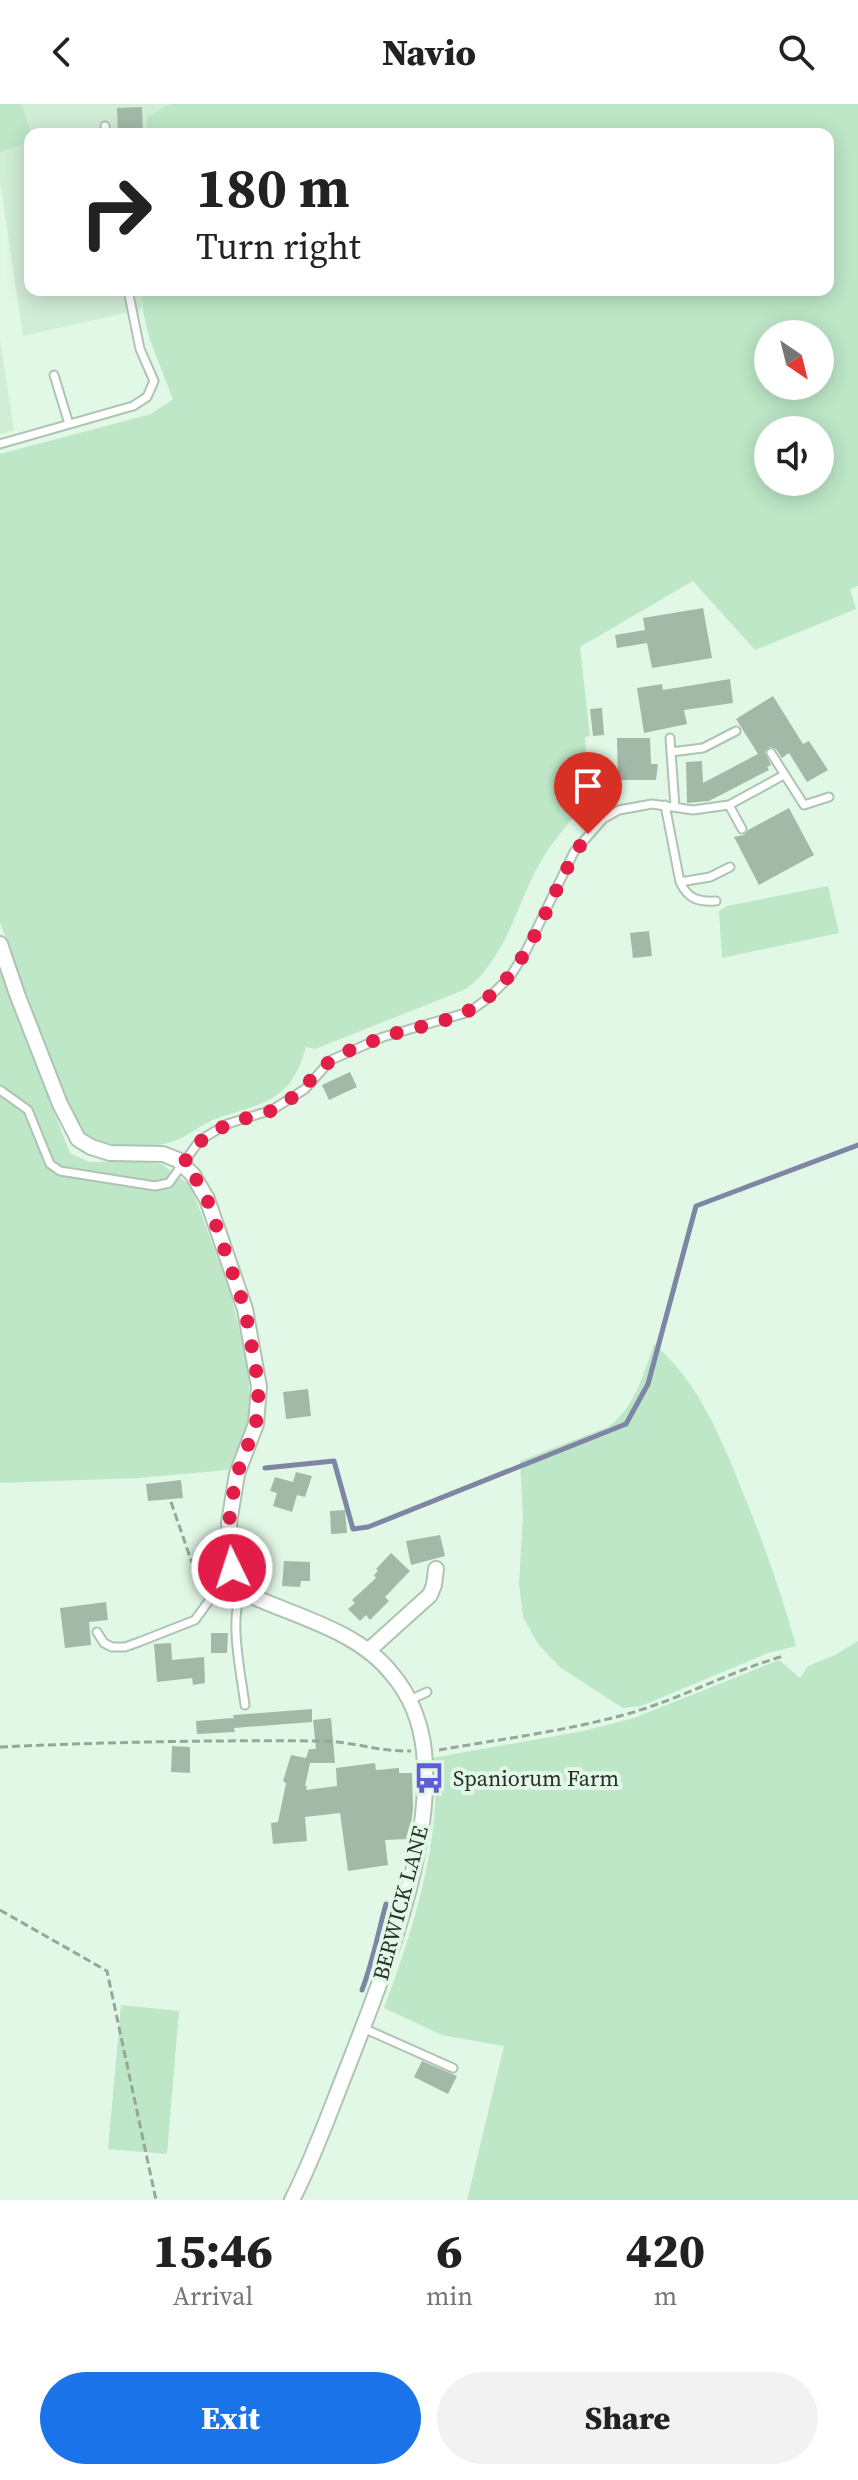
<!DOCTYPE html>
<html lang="en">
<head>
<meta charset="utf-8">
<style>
	:root { --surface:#fff; --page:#f2f2f2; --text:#222; --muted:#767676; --accent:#1a73e8 }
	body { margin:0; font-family:"Source Serif 4",serif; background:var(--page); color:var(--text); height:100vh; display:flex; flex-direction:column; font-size:30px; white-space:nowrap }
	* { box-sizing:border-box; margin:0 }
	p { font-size:26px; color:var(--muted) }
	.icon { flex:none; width:44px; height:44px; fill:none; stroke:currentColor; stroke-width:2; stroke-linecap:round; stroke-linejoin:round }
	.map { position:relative; height:2096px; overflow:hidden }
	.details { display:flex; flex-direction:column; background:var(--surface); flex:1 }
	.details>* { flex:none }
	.banner { position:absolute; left:24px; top:24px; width:810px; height:168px; border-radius:16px; box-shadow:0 4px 20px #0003; background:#fff; color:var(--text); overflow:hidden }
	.needle { width:52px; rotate:145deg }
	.fabs { position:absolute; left:754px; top:216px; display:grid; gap:16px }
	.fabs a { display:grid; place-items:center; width:80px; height:80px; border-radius:50%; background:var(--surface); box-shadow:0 4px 20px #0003; font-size:40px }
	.pin { position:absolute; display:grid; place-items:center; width:68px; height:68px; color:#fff; margin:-82px -34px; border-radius:50% 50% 50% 0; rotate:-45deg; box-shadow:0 0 8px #0007 }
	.pin .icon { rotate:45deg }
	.me { position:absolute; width:88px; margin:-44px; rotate:356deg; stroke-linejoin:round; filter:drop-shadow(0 0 6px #0008) }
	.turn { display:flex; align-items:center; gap:28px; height:168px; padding:0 40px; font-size:36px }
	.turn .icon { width:104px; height:104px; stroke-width:2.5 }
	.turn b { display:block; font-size:56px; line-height:68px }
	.eta { display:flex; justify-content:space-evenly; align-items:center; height:136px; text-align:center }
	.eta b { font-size:48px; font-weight:800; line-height:56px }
	.button { display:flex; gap:16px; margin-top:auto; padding:16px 40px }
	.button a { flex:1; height:92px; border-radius:48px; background:var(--accent); color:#fff; font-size:32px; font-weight:800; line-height:92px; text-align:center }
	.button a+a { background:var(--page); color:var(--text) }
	header { display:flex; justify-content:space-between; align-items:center; height:104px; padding:0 40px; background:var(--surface); font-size:36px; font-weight:800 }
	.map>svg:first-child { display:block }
	.built { fill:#d0edd6 }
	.green { fill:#bde7c7; fill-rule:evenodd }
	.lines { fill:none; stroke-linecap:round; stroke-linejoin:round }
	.stream { stroke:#7e85a5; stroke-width:5 }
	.building { fill:#a3b9a8 }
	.service-casing { stroke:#aec3b2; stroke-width:11 }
	.minor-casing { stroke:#aec3b2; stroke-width:18 }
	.path { stroke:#96a79a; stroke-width:3; stroke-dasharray:8 4; stroke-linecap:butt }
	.service { stroke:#fff; stroke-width:7 }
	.minor { stroke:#fff; stroke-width:14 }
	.route { stroke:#e11d48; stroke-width:14; stroke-dasharray:0 25.2 }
	.labels { text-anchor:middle; stroke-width:8; stroke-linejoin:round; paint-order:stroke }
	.poi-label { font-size:22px; fill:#262f28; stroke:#e2f8e6; text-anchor:start }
	.street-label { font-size:22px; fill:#262f28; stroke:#e2f8e6 }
</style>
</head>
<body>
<header><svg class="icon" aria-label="back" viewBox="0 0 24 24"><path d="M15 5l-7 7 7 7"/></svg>Navio<svg class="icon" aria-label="search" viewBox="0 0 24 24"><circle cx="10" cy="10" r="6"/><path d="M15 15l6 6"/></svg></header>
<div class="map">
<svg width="858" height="2096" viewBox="0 0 858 2096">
	<rect width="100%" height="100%" fill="#e2f8e6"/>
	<!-- built -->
	<path class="built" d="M 22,0 L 170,0 L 147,13 L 146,30 L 31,30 Z
		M 30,38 L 30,186 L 142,186 L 142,205 L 23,232 L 0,78 L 0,48 Z
		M 0,236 L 14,326 L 0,330 Z"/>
	<!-- green -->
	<path class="green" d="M 0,0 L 22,0 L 31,30 L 30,38 L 0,48 Z
		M 170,0 L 858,0 L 858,482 L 850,485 L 856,505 L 755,546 L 693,477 L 580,543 L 590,632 L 585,633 L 589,698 C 569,717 549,741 536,766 C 516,805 502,861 464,886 L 315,945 L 306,943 C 291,999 263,998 215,1015 C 202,1020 190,1031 177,1036 C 155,1045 106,1046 87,1031 C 81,1026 75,1018 70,1012 L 0,818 L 0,350 L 151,310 L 173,295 C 160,259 141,225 142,186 L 828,186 L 828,30 L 146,30 L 147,13 ZM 768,230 L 820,230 L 820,282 L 768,282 ZM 768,326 L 820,326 L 820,378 L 768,378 Z
		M 828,782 L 839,829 L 722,854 L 719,807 L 727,802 Z
		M 0,869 L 70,1049 L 89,1058 L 144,1058 L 162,1060 L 191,1082 L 231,1191 L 248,1262 L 250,1309 L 244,1334 L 228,1366 L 138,1374 L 0,1379 Z
		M 654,1240 C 700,1279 722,1337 744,1391 C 764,1440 782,1491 796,1542 L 768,1549 L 641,1602 L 623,1604 L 561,1564 L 538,1540 L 523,1513 L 519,1480 L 523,1412 L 520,1357 L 608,1323 C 634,1305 644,1269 654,1240 Z
		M 858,1537 L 858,2096 L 467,2096 L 504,1942 L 442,1931 L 384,1904 C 408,1840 430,1772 435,1704 C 436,1688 433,1670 432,1654 L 583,1627 L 634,1614 L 779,1556 L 800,1574 L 808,1562 L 835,1551 Z
		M 121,1901 L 179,1907 L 167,2050 L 108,2045 Z"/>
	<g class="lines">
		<!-- stream -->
		<path class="stream" d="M 265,1364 L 334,1357 L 353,1425 L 368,1423 L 626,1320 L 648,1280 L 696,1102 L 858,1041
			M 362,1886 C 373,1858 378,1829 386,1800"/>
	</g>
	<!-- building -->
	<path class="building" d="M 142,3 L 143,30 L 118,30 L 117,4 Z
		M 703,504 L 712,554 L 652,564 L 647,539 L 617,544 L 615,531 L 645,526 L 643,514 Z
		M 730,575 L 733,599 L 684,606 L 687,620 L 644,629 L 637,584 L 662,580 L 663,586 Z
		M 773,592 L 803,640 L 809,637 L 828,666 L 807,678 L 789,649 L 782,654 L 776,645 L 770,643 L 765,648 L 771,661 L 767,663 L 769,666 L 709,697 L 687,699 L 686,658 L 702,657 L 703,679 L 758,650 L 736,615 Z
		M 602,604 L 604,631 L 593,632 L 590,605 Z
		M 617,634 L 650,634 L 651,660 L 658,660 L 656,676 L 618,676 Z
		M 789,704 L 814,751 L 759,781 L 734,733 L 744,731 L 748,726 Z
		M 649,827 L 652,852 L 633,854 L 630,829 Z
		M 350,968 L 357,983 L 329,996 L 322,981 Z
		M 308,1285 L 311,1312 L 286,1315 L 283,1288 Z
		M 296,1368 L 312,1372 L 305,1393 L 297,1391 L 292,1408 L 273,1402 L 277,1389 L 270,1387 L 275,1373 L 293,1378 Z
		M 181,1376 L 183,1394 L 148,1397 L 146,1380 Z
		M 345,1406 L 347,1429 L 331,1430 L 330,1407 Z
		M 440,1431 L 445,1452 L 411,1461 L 406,1437 Z
		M 391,1449 L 410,1467 L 385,1493 L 389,1497 L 370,1516 L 366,1511 L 360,1517 L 348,1505 L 355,1499 L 352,1496 L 376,1474 L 374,1471 L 378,1467 L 376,1465 Z
		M 284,1457 L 310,1458 L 310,1477 L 301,1477 L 300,1483 L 282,1482 Z
		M 106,1498 L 108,1516 L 89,1518 L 91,1541 L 65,1544 L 60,1504 Z
		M 211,1529 L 228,1529 L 227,1549 L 211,1549 Z
		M 171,1539 L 172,1556 L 204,1553 L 205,1579 L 193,1581 L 192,1574 L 157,1578 L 154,1540 Z
		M 312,1605 L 312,1618 L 234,1624 L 235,1628 L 197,1630 L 196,1617 L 233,1614 L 234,1616 L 233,1611 Z
		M 331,1614 L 335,1659 L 310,1659 L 305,1682 L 307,1682 L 306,1686 L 337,1682 L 336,1664 L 375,1659 L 376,1666 L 399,1664 L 399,1669 L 412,1669 L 413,1705 L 409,1735 L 385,1736 L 388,1761 L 348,1767 L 340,1709 L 305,1713 L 307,1737 L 273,1740 L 271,1719 L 278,1718 L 286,1679 L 283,1677 L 291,1651 L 306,1654 L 309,1645 L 316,1645 L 313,1616 Z
		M 172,1642 L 190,1643 L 190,1669 L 171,1668 Z
		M 422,1957 L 457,1972 L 448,1990 L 414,1973 Z"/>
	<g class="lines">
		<defs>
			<path id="service" d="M 105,22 L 106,30
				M 54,271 L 69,320
				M 0,340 L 133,302 L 147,293 L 154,277 L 140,245 L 128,186
				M 670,634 L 675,703
				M 671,648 L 703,644 L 736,627
				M 771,649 L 804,701 L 829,693
				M 665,701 L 680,778 C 688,795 698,798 716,797
				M 729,701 L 742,725
				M 680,778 L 710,773 L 730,763
				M 0,986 L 28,1006 L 50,1060 L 60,1067 L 155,1082 L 169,1079 L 200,1036 L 227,1020 L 272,1006 L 305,985 L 331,956 L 383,933 L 469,908 L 487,895 L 510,873 L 526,847 L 574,748 L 603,715 L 619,706 L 652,700 L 693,706 L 729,701 L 784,671
				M 200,1465 L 232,1464
				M 245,1486 C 226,1504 242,1575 245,1601
				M 97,1528 L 104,1539 L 112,1543 L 125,1543 L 139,1538 L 195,1516 L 216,1487 L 236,1474
				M 410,1596 L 427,1588
				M 363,1924 L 453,1964"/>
			<path id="minor" d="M 0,840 L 17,890 L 60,1000 L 78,1035 L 91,1043 L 110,1049 L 163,1050 L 178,1056 L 193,1071 L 207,1095 L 245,1205 L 259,1283 L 256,1320 L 237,1370 L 229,1419 L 232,1464 L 245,1486 L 256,1494 C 302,1514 360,1529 392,1570 C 410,1591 421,1619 424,1647 C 434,1744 383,1872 348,1962 C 330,2007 314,2053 292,2096
				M 369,1546 L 430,1491 L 434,1481 L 436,1465"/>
		</defs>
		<!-- service casing -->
		<use href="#service" class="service-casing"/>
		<!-- minor casing -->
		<use href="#minor" class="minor-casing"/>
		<!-- path -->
		<path class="path" d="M 171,1398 L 192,1459
			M 0,1643 C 107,1638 213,1636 320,1637 C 351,1637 380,1648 411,1647
			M 439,1646 C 501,1635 566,1627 627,1610 C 681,1595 730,1567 784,1552
			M 0,1806 L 107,1867 L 156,2096"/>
		<!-- service -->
		<use href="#service" class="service"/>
		<!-- minor -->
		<use href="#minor" class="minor"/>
	</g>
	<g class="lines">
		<!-- route -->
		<path class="route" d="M 232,1464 L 229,1419 L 232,1396 L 237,1370 L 256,1320 L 259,1283 L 245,1205 L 207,1095 L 201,1081 L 183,1061 C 199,1031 219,1023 250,1013 C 258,1011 266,1009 273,1006 C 298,993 309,976 329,958 C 339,949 370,938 384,933 C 418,921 458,919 486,895 C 538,853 550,782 588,730"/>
	</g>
	<!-- icons -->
	<defs>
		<symbol id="bus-bare" viewBox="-9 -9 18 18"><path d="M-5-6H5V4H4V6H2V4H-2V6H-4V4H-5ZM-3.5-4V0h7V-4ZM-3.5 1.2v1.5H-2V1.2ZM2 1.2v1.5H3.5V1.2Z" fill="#5f5dd5" stroke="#e2f8e6" stroke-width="2.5" paint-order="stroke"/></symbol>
	</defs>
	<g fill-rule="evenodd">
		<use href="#bus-bare" x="407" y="1652" width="44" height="44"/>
	</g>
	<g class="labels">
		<!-- poi labels -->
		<g class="poi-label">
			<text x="453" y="1682">Spaniorum Farm</text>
		</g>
		<!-- street labels -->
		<g class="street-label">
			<text transform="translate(400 1799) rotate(-75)" y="8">BERWICK LANE</text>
		</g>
	</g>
</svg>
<div class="fabs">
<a><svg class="needle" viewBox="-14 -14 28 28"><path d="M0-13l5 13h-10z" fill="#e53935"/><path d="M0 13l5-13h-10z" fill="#767676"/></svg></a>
<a><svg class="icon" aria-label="sound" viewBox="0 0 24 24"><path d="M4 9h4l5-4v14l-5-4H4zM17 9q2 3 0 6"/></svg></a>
</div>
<div class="pin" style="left:588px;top:730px;background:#d93025"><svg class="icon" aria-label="arrive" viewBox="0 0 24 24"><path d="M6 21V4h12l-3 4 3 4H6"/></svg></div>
<svg class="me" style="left:232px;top:1464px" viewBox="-20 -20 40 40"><circle r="17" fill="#e11d48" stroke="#fff" stroke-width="3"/><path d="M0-11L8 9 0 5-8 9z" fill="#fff"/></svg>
<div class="banner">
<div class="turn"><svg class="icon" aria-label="right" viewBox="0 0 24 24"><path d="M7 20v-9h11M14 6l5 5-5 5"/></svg><div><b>180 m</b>Turn right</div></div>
</div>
</div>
<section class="details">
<div class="eta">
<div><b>15:46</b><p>Arrival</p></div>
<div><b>6</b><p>min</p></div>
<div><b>420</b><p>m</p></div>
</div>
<div class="button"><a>Exit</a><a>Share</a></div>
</section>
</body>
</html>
